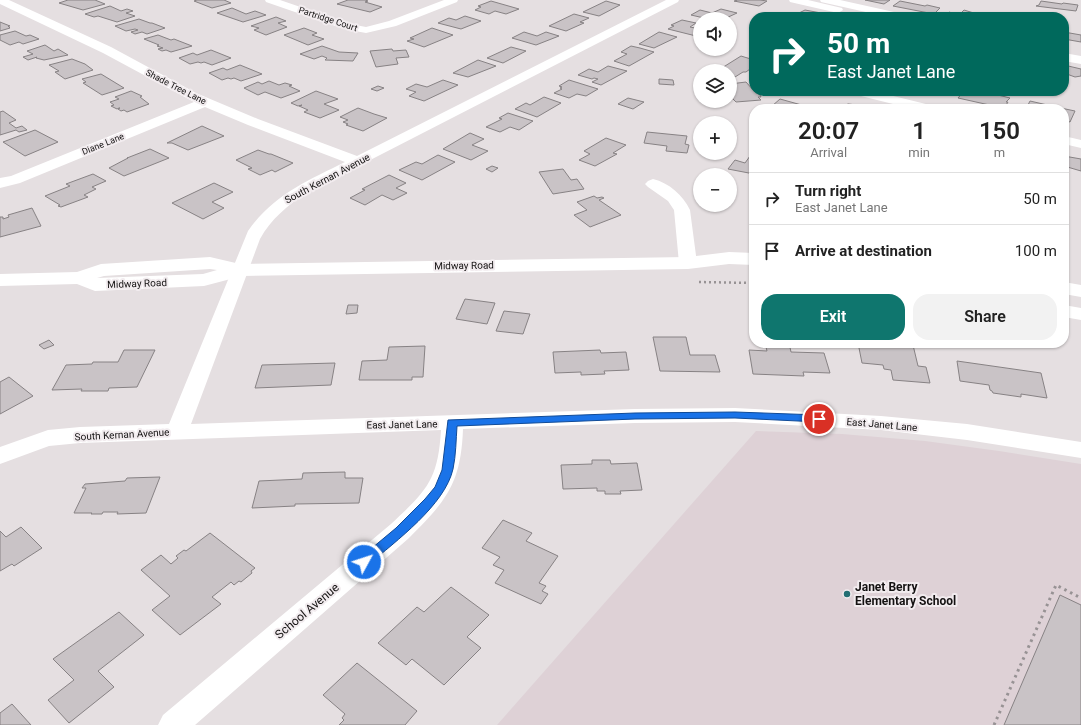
<!DOCTYPE html>
<html lang="en">
<head>
<meta charset="utf-8">
<style>
	:root { --surface:#fff; --page:#f2f2f2; --text:#222; --muted:#767676; --line:#e0e0e0; --accent:#0f766e }
	body { margin:0; font-family:Roboto,sans-serif; background:var(--page); color:var(--text); height:100vh; display:flex; flex-direction:column; font-size:15px; white-space:nowrap }
	* { box-sizing:border-box; margin:0 }
	p { font-size:13px; color:var(--muted) }
	.icon { flex:none; width:22px; height:22px; fill:none; stroke:currentColor; stroke-width:2; stroke-linecap:round; stroke-linejoin:round }
	.map { position:relative; flex:1; overflow:hidden }
	.side { position:absolute; left:749px; top:104px; width:320px; height:244px; display:flex; flex-direction:column; background:var(--surface); border-radius:16px; box-shadow:0 1px 3px #0004 }
	.side>* { flex:none }
	.hud { position:absolute; left:749px; top:12px; width:320px; height:84px; border-radius:16px; box-shadow:0 1px 3px #0004; background:#00695c; color:#fff; overflow:hidden }
	.tools { position:absolute; left:693px; top:12px; display:grid; gap:8px }
	.tools a { display:grid; place-items:center; width:44px; height:44px; border-radius:50%; background:var(--surface); box-shadow:0 1px 3px #0004; font-size:20px }
	.pin { position:absolute; display:grid; place-items:center; width:34px; height:34px; color:#fff; margin:-17px; border:2px solid #fff; border-radius:50%; box-shadow:0 1px 4px #0007 }
	.me { position:absolute; width:44px; margin:-22px; rotate:50deg; stroke-linejoin:round; filter:drop-shadow(0 0 3px #0008) }
	.turn { display:flex; align-items:center; gap:14px; height:84px; padding:0 12px; font-size:18px }
	.turn .icon { width:52px; height:52px; stroke-width:2.5 }
	.turn b { display:block; font-size:28px; line-height:34px }
	.eta { display:flex; justify-content:space-evenly; align-items:center; height:68px; text-align:center }
	.eta b { font-size:24px; font-weight:600; line-height:28px }
	.action { display:flex; gap:8px; margin-top:auto; padding:8px 12px }
	.action a { flex:1; height:46px; border-radius:16px; background:var(--accent); color:#fff; font-size:16px; font-weight:600; line-height:46px; text-align:center }
	.action a+a { background:var(--page); color:var(--text) }
	ul { padding:0; list-style:none }
	li { display:flex; align-items:center; gap:12px; height:52px; padding:0 12px; border-top:1px solid var(--line) }
	li div { flex:1 }
	li b { display:block; font-size:15px }
	li em { font-style:normal }
	.map>svg:first-child { display:block }
	.built { fill:#ded1d6 }
	.building { fill:#c9c3c6; stroke:#878284 }
	.lines { fill:none; stroke-linecap:round; stroke-linejoin:round }
	.path-far1 { stroke:#979294; stroke-width:2.5; stroke-dasharray:2 3; stroke-linecap:butt }
	.path { stroke:#979294; stroke-width:3; stroke-dasharray:2.5 4; stroke-linecap:butt }
	.street { fill:#fff; fill-rule:evenodd }
	.secondary { fill:#fff; fill-rule:evenodd }
	.route { fill:#1a73e8; stroke:#114b97 }
	.poi-dot { fill:#226e73; stroke:#f2ecef; stroke-width:1.5 }
	.labels { text-anchor:middle; stroke-width:4; stroke-linejoin:round; paint-order:stroke }
	.far-street-label { font-size:9px; fill:#141212; stroke:#f2ecef }
	.street-label { font-size:10px; fill:#141212; stroke:#f2ecef }
	.near-poi-label { font-size:12px; font-weight:bold; fill:#141212; stroke:#f2ecef; text-anchor:start }
	.near-street-label { font-size:12px; fill:#141212; stroke:#f2ecef }
</style>
</head>
<body>
<div class="map">
<svg width="1081" height="725" viewBox="0 0 1081 725">
	<rect width="100%" height="100%" fill="#e5dfe1"/>
	<!-- built -->
	<path class="built" d="M 756,431 L 842,434 L 925,441 L 999,451 L 1081,464 L 1081,725 L 497,725 Z"/>
	<!-- building -->
	<path class="building" d="M 68,0 L 95,0 L 105,4 L 83,10 L 59,3 Z
		M 197,0 L 224,0 L 231,3 L 212,8 L 194,1 Z
		M 348,0 L 365,0 L 368,1 L 365,2 L 382,7 L 370,12 L 337,4 Z
		M 735,0 L 760,0 L 767,1 L 759,6 L 734,1 L 737,1 Z
		M 865,0 L 890,0 L 884,4 Z
		M 491,1 L 519,9 L 506,14 L 495,11 L 489,14 L 475,10 L 481,7 L 478,6 Z
		M 606,1 L 620,5 L 599,16 L 583,12 Z
		M 900,1 L 925,6 L 927,5 L 940,8 L 934,14 L 893,6 Z
		M 1041,1 L 1062,4 L 1063,3 L 1078,5 L 1076,11 L 1036,6 L 1039,5 Z
		M 110,6 L 121,11 L 127,9 L 133,11 L 126,13 L 135,16 L 117,22 L 98,16 L 94,17 L 85,14 Z
		M 232,8 L 246,14 L 255,11 L 266,15 L 243,22 L 217,13 Z
		M 721,9 L 737,13 L 724,19 L 709,16 L 704,18 L 691,15 L 700,10 L 712,13 Z
		M 805,10 L 821,13 L 815,17 L 791,17 Z
		M 964,10 L 977,14 L 991,16 L 944,17 L 949,12 L 959,15 Z
		M 574,14 L 589,18 L 580,22 L 584,23 L 566,31 L 549,26 Z
		M 465,16 L 481,21 L 461,29 L 438,23 L 449,18 L 456,20 Z
		M 276,17 L 286,21 L 278,23 L 287,27 L 266,35 L 254,30 L 259,28 L 251,26 Z
		M 139,19 L 150,23 L 152,23 L 165,28 L 147,34 L 142,32 L 135,34 L 131,32 L 138,30 L 135,29 L 126,31 L 115,26 Z
		M 682,20 L 696,23 L 690,27 L 700,29 L 700,34 L 696,36 L 668,29 L 674,26 L 671,25 Z
		M 0,22 L 10,26 L 8,26 L 10,28 L 0,31 Z
		M 304,28 L 317,33 L 312,35 L 324,39 L 308,45 L 284,35 Z
		M 432,28 L 453,35 L 424,47 L 407,41 L 414,39 L 410,38 Z
		M 15,31 L 26,36 L 30,35 L 39,39 L 23,44 L 19,42 L 10,45 L 0,40 L 0,35 Z
		M 524,32 L 537,36 L 546,32 L 559,36 L 536,45 L 512,38 Z
		M 659,32 L 677,37 L 654,48 L 639,44 Z
		M 1064,32 L 1081,35 L 1081,42 L 1064,39 Z
		M 158,35 L 171,40 L 174,39 L 192,46 L 171,52 L 166,50 L 162,51 L 158,49 L 163,48 L 157,46 L 159,45 L 144,39 Z
		M 45,45 L 54,51 L 58,49 L 68,55 L 44,60 L 36,58 L 37,57 L 28,60 L 23,57 L 33,54 L 27,51 Z
		M 322,46 L 339,52 L 358,53 L 353,61 L 325,60 L 327,58 L 322,56 L 314,59 L 300,54 Z
		M 631,46 L 640,48 L 654,52 L 629,66 L 614,61 L 627,54 L 621,52 Z
		M 511,47 L 526,51 L 503,63 L 487,58 Z
		M 392,49 L 393,51 L 406,50 L 409,57 L 396,58 L 398,64 L 376,67 L 370,51 Z
		M 211,50 L 231,58 L 212,65 L 204,62 L 201,63 L 198,62 L 190,64 L 179,58 L 193,53 L 197,55 Z
		M 741,56 L 754,60 L 754,66 L 746,72 L 743,72 L 735,77 L 730,75 L 730,71 L 717,71 Z
		M 72,59 L 85,64 L 93,70 L 65,79 L 55,72 L 59,71 L 49,65 Z
		M 478,60 L 496,66 L 468,77 L 453,73 Z
		M 240,65 L 262,74 L 241,81 L 234,78 L 231,79 L 228,78 L 222,80 L 209,73 L 223,68 L 227,70 Z
		M 1064,65 L 1081,69 L 1081,76 L 1075,77 L 1064,73 Z
		M 608,66 L 627,71 L 601,85 L 592,82 L 598,79 L 594,78 L 592,79 L 578,75 L 589,69 L 598,72 Z
		M 101,74 L 124,88 L 102,95 L 83,83 L 86,82 L 82,79 Z
		M 659,79 L 673,80 L 674,85 L 659,84 Z
		M 443,80 L 458,85 L 424,101 L 409,96 L 416,92 L 406,89 L 416,84 L 427,87 Z
		M 569,80 L 598,89 L 586,96 L 577,94 L 569,98 L 554,93 L 562,89 L 560,88 L 562,87 L 559,86 Z
		M 269,81 L 279,85 L 285,83 L 292,85 L 289,86 L 300,91 L 281,98 L 265,92 L 258,95 L 244,88 L 258,82 L 262,84 Z
		M 746,82 L 754,91 L 760,95 L 761,97 L 758,97 L 761,100 L 736,102 L 730,96 L 730,84 Z
		M 378,86 L 384,88 L 377,91 L 371,89 Z
		M 131,91 L 142,96 L 140,97 L 149,104 L 127,112 L 124,110 L 121,111 L 118,109 L 120,108 L 119,108 L 117,109 L 111,106 L 114,105 L 110,102 L 119,99 L 115,97 Z
		M 316,91 L 338,99 L 324,104 L 339,110 L 320,118 L 304,112 L 308,110 L 299,106 L 302,105 L 298,106 L 291,103 Z
		M 964,91 L 986,92 L 1010,98 L 1006,102 L 1008,102 L 1005,107 L 994,106 L 958,98 Z
		M 544,97 L 561,103 L 537,117 L 515,109 L 526,103 L 530,105 Z
		M 628,98 L 644,102 L 633,109 L 618,104 Z
		M 780,99 L 816,109 L 783,109 L 772,106 Z
		M 1030,101 L 1056,107 L 1075,111 L 1070,122 L 1064,120 L 1064,109 L 1026,109 Z
		M 848,104 L 857,105 L 868,109 L 843,109 L 848,106 L 846,105 Z
		M 358,108 L 374,114 L 387,118 L 363,131 L 346,125 L 348,124 L 343,122 L 348,120 L 340,117 Z
		M 3,111 L 16,120 L 9,123 L 16,128 L 22,126 L 27,130 L 19,132 L 16,130 L 0,135 L 0,112 Z
		M 508,113 L 533,121 L 519,130 L 510,127 L 500,132 L 486,127 L 502,119 L 499,118 Z
		M 202,126 L 224,136 L 188,150 L 172,143 L 167,143 Z
		M 35,130 L 58,142 L 25,156 L 3,142 Z
		M 647,132 L 687,136 L 685,144 L 689,145 L 687,153 L 666,151 L 667,146 L 644,143 Z
		M 470,133 L 484,139 L 472,145 L 488,151 L 471,160 L 443,149 Z
		M 606,138 L 626,145 L 613,153 L 617,154 L 595,166 L 579,160 L 590,154 L 584,151 Z
		M 150,149 L 169,158 L 124,176 L 109,168 L 128,158 L 127,158 Z
		M 258,150 L 269,154 L 271,154 L 293,163 L 275,172 L 272,170 L 260,175 L 248,169 L 252,168 L 236,160 Z
		M 438,155 L 455,162 L 422,180 L 399,170 L 416,162 L 422,164 Z
		M 750,156 L 754,157 L 754,174 L 728,169 L 735,160 L 745,163 Z
		M 1064,156 L 1081,159 L 1081,171 L 1064,166 Z
		M 492,166 L 498,168 L 492,172 L 486,169 Z
		M 563,169 L 571,180 L 577,179 L 584,189 L 553,194 L 539,172 Z
		M 93,174 L 106,181 L 92,187 L 96,189 L 84,195 L 88,197 L 61,207 L 58,206 L 60,205 L 45,196 L 70,186 L 66,184 Z
		M 389,175 L 406,183 L 396,188 L 407,193 L 393,200 L 382,195 L 365,205 L 350,198 L 365,190 L 362,189 Z
		M 214,183 L 233,192 L 212,202 L 224,208 L 203,219 L 172,203 Z
		M 594,196 L 597,198 L 602,197 L 604,198 L 599,200 L 621,215 L 590,227 L 574,215 L 587,210 L 577,202 Z
		M 32,208 L 41,226 L 0,237 L 0,217 L 3,217 L 3,219 L 9,217 L 8,215 Z
		M 465,299 L 495,303 L 487,324 L 456,319 Z
		M 348,305 L 358,305 L 357,313 L 346,314 Z
		M 504,311 L 530,314 L 523,334 L 496,331 Z
		M 653,337 L 686,337 L 690,355 L 715,355 L 720,372 L 660,371 Z
		M 49,340 L 54,345 L 44,349 L 39,345 Z
		M 765,343 L 789,343 L 791,352 L 824,353 L 830,373 L 803,372 L 804,376 L 753,374 L 749,350 L 767,351 Z
		M 858,343 L 913,345 L 918,366 L 926,367 L 930,383 L 893,380 L 891,370 L 884,369 L 883,365 L 862,363 Z
		M 425,346 L 423,377 L 412,377 L 412,380 L 359,380 L 362,361 L 387,360 L 389,347 Z
		M 124,350 L 155,350 L 137,387 L 109,388 L 108,391 L 81,391 L 82,389 L 52,390 L 66,365 L 92,364 L 93,362 L 118,362 Z
		M 600,350 L 601,353 L 626,352 L 629,370 L 604,371 L 605,374 L 581,375 L 581,372 L 555,373 L 553,352 Z
		M 957,361 L 1041,373 L 1047,398 L 1021,394 L 1021,397 L 993,393 L 992,391 L 990,390 L 989,385 L 960,381 Z
		M 335,363 L 331,385 L 255,388 L 262,365 Z
		M 9,377 L 33,396 L 0,414 L 0,382 Z
		M 592,460 L 610,460 L 611,464 L 637,463 L 642,490 L 620,491 L 621,494 L 605,494 L 605,491 L 597,491 L 597,488 L 563,489 L 561,465 L 592,464 Z
		M 345,472 L 345,478 L 363,478 L 359,503 L 295,504 L 295,506 L 252,508 L 259,481 L 302,479 L 303,473 Z
		M 160,477 L 146,513 L 117,514 L 118,512 L 103,512 L 102,514 L 91,514 L 92,513 L 74,513 L 86,488 L 82,488 L 85,484 L 125,481 L 127,478 Z
		M 503,520 L 532,533 L 526,541 L 558,556 L 539,583 L 546,586 L 542,591 L 548,594 L 541,604 L 495,583 L 504,570 L 493,565 L 500,557 L 482,548 Z
		M 21,527 L 42,548 L 14,566 L 12,564 L 0,571 L 0,531 L 6,537 Z
		M 210,533 L 255,568 L 251,571 L 252,573 L 241,582 L 239,581 L 234,585 L 231,582 L 212,597 L 221,604 L 180,635 L 152,610 L 170,596 L 141,570 L 161,555 L 171,564 L 178,558 L 176,556 L 184,550 L 186,551 Z
		M 451,587 L 489,615 L 467,637 L 481,648 L 444,685 L 412,659 L 406,665 L 378,643 L 417,607 L 424,612 Z
		M 1060,595 L 1081,605 L 1081,725 L 1004,725 Z
		M 119,612 L 144,635 L 98,671 L 114,687 L 69,723 L 48,700 L 74,680 L 53,659 Z
		M 357,663 L 417,711 L 405,725 L 339,725 L 344,720 L 342,718 L 345,714 L 323,695 Z
		M 12,704 L 31,725 L 0,725 L 0,713 Z"/>
	<g class="lines">
		<!-- path-far1 -->
		<path class="path-far1" d="M 699,282 L 754,283"/>
		<!-- path -->
		<path class="path" d="M 994,725 L 1056,585 L 1081,598"/>
		<!-- street -->
		<path class="street" d="M 0,0 L 9,0 L 111,47 L 196,93 L 258,119 L 357,156 L 666,0 L 679,0 L 678,2 L 306,193 C 287,206 271,219 260,239 L 191,424 L 635,409 L 735,408 L 881,416 L 967,424 L 1081,442 L 1081,458 L 967,440 L 881,430 L 735,422 L 635,423 L 463,429 C 461,484 446,501 409,538 L 195,725 L 158,725 L 163,715 L 391,524 C 426,491 438,481 441,430 L 80,443 L 49,446 L 0,464 L 0,447 L 48,430 L 80,427 L 169,424 L 248,231 C 273,195 307,181 345,162 L 248,125 L 205,107 L 20,183 L 0,188 L 0,178 L 11,176 L 194,102 L 103,53 L 0,4 Z
			M 265,0 L 280,0 L 350,24 L 366,27 L 389,21 L 444,0 L 458,0 L 457,2 L 396,26 L 366,33 L 344,29 L 266,2 Z
			M 789,0 L 808,0 L 842,8 L 843,10 L 838,13 L 790,2 Z
			M 820,0 L 840,0 L 903,14 L 908,17 L 888,17 L 821,2 Z
			M 1064,53 L 1081,56 L 1081,64 L 1064,61 Z
			M 852,91 L 873,91 L 934,106 L 936,109 L 913,109 L 853,94 Z
			M 1064,136 L 1081,140 L 1081,148 L 1064,144 Z
			M 653,179 C 669,183 683,195 690,210 L 697,263 L 694,267 L 688,268 L 682,267 L 679,263 L 674,210 L 668,201 L 648,187 L 645,184 L 648,181 Z"/>
		<!-- secondary -->
		<path class="secondary" d="M 729,252 L 754,253 L 754,265 L 729,264 L 688,269 L 242,276 L 204,286 L 95,291 L 77,284 L 0,286 L 0,274 L 77,272 L 101,264 L 210,257 L 240,264 L 688,257 ZM 210,269 L 217,270 L 203,274 L 97,278 L 104,276 Z
			M 1064,282 L 1081,285 L 1081,297 L 1064,294 Z
			M 1064,305 L 1081,308 L 1081,320 L 1064,317 Z"/>
	</g>
	<!-- route -->
	<path class="route" d="M 735,412 L 819,415 L 824,419 L 819,422 L 735,418 L 635,419 L 457,426 C 456,440 456,455 453,469 C 445,505 396,541 368,565 L 364,566 L 360,565 L 359,562 L 360,558 L 396,528 L 425,499 L 435,487 L 442,470 L 448,420 L 635,413 Z"/>
	<!-- markers -->
	<circle class="poi-dot" cx="847" cy="594" r="4"/>
	<g class="labels">
		<!-- far-street labels -->
		<g class="far-street-label">
			<text transform="translate(328 19) rotate(18)" y="3">Partridge Court</text>
			<text transform="translate(176 87) rotate(27)" y="3">Shade Tree Lane</text>
			<text transform="translate(103 144) rotate(-22)" y="3">Diane Lane</text>
		</g>
		<!-- street labels -->
		<g class="street-label">
			<text transform="translate(327 178) rotate(-28)" y="4">South Kernan Avenue</text>
			<text transform="translate(464 265) rotate(-1)" y="4">Midway Road</text>
			<text transform="translate(137 283) rotate(-2)" y="4">Midway Road</text>
			<text transform="translate(402 424) rotate(-1)" y="4">East Janet Lane</text>
			<text transform="translate(882 424) rotate(5)" y="4">East Janet Lane</text>
			<text transform="translate(122 434) rotate(-3)" y="4">South Kernan Avenue</text>
		</g>
		<!-- near-poi labels -->
		<g class="near-poi-label">
			<text x="855" y="591">Janet Berry<tspan x="855" dy="14">Elementary School</tspan></text>
		</g>
		<!-- near-street labels -->
		<g class="near-street-label">
			<text transform="translate(307 611) rotate(-40)" y="4">School Avenue</text>
		</g>
	</g>
</svg>
<div class="tools">
<a><svg class="icon" aria-label="sound" viewBox="0 0 24 24"><path d="M4 9h4l5-4v14l-5-4H4zM17 9q2 3 0 6"/></svg></a>
<a><svg class="icon" aria-label="layers" viewBox="0 0 24 24"><path d="M12 4l9 5-9 5-9-5zM3 14l9 5 9-5"/></svg></a>
<a>+</a>
<a>−</a>
</div>
<div class="pin" style="left:819px;top:419px;background:#d93025"><svg class="icon" aria-label="arrive" viewBox="0 0 24 24"><path d="M6 21V4h12l-3 4 3 4H6"/></svg></div>
<svg class="me" style="left:364px;top:562px" viewBox="-20 -20 40 40"><circle r="17" fill="#1a73e8" stroke="#fff" stroke-width="3"/><path d="M0-11L8 9 0 5-8 9z" fill="#fff"/></svg>
<div class="hud">
<div class="turn"><svg class="icon" aria-label="right" viewBox="0 0 24 24"><path d="M7 20v-9h11M14 6l5 5-5 5"/></svg><div><b>50 m</b>East Janet Lane</div></div>
</div>
<section class="side">
<div class="eta">
<div><b>20:07</b><p>Arrival</p></div>
<div><b>1</b><p>min</p></div>
<div><b>150</b><p>m</p></div>
</div>
<ul>
<li><svg class="icon" aria-label="right" viewBox="0 0 24 24"><path d="M7 20v-9h11M14 6l5 5-5 5"/></svg><div><b>Turn right</b><p>East Janet Lane</p></div><em>50 m</em></li>
<li><svg class="icon" aria-label="arrive" viewBox="0 0 24 24"><path d="M6 21V4h12l-3 4 3 4H6"/></svg><div><b>Arrive at destination</b></div><em>100 m</em></li>
</ul>
<div class="action"><a>Exit</a><a>Share</a></div>
</section>
</div>
</body>
</html>
